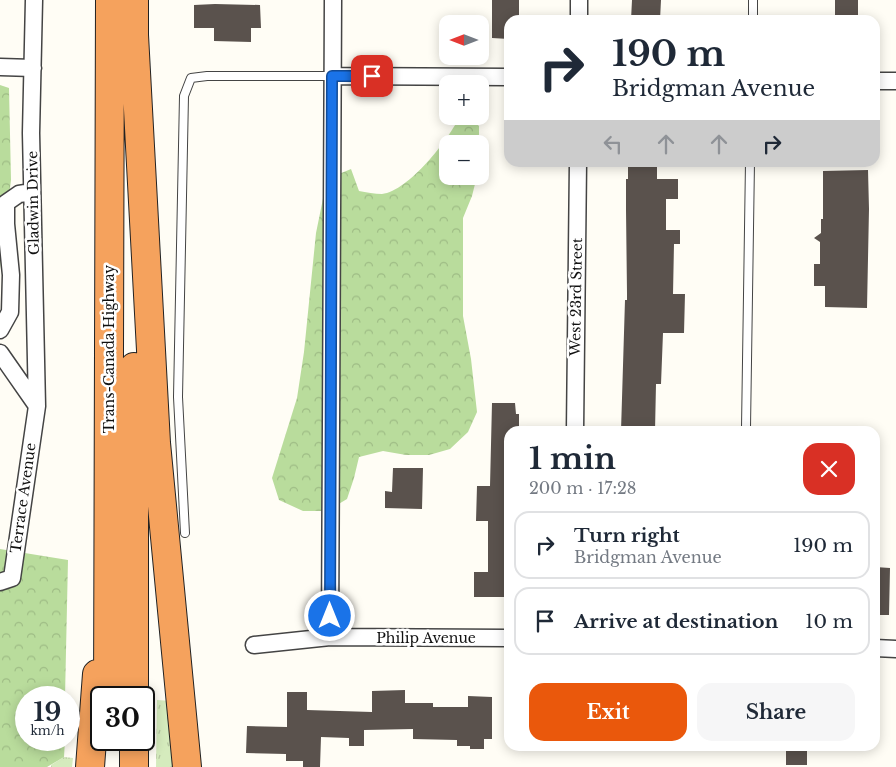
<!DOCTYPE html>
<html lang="en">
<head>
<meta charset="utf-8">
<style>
	:root { --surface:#fff; --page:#f6f6f7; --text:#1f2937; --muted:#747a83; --line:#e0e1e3; --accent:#ea580c }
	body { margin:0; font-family:"Libre Baskerville",serif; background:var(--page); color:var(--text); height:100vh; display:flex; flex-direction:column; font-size:19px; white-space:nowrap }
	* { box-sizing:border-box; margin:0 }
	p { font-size:16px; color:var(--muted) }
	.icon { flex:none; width:28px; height:28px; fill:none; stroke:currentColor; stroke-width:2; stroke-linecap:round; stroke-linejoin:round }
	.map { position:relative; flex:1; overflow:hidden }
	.drawer { position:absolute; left:504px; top:426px; width:376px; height:325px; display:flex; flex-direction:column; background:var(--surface); border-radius:15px; box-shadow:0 2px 12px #0003 }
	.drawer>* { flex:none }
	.hud { position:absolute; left:504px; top:15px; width:376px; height:152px; border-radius:15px; box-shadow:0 2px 12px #0003; background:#fff; color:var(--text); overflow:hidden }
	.needle { width:32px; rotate:270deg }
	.buttons { position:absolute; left:439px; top:15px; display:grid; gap:10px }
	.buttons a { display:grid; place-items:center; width:50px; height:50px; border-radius:10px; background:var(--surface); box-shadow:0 2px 12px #0003; font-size:25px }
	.speed { position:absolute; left:15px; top:686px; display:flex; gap:10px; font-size:25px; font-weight:700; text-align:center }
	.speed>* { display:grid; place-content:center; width:65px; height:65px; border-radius:50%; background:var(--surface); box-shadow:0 2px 12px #0003; line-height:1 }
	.speed small { font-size:12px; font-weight:400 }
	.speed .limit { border:2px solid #111; border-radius:8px; background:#fff; color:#111 }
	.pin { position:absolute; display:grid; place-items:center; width:42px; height:42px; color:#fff; margin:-21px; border-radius:10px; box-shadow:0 2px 8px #0006 }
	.me { position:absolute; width:55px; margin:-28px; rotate:0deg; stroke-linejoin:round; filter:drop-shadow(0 0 4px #0008) }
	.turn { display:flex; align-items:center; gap:18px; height:105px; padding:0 25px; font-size:22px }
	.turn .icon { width:65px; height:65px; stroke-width:2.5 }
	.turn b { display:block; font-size:35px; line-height:42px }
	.lanes { display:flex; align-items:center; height:48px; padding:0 25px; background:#0003; justify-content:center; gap:25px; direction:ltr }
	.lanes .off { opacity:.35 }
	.round { display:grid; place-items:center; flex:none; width:52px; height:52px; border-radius:15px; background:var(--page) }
	.summary { display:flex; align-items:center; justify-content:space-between; height:85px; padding:0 25px }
	h1 { font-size:30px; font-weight:700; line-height:38px }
	.cta { display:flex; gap:10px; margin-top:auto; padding:10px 25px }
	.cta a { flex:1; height:58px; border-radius:15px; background:var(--accent); color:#fff; font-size:20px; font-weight:700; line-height:58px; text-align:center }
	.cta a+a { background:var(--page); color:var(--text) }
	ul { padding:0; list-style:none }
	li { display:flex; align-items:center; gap:15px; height:68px; margin:0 10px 8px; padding:0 15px; border:2px solid var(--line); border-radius:15px }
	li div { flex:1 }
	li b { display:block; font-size:19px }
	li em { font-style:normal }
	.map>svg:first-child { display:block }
	.grass { fill:url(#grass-tufts) }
	.forest { fill:url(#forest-crowns) }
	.building { fill:#5a524d }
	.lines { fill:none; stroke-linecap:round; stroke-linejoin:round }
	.lane-casing { stroke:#444; stroke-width:10 }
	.street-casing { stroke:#444; stroke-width:19 }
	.highway-casing { stroke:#222; stroke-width:30 }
	.lane { stroke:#fff; stroke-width:8 }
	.street { stroke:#fff; stroke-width:16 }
	.highway { stroke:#f5a25d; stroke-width:28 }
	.route-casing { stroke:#114b97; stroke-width:12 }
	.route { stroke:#1a73e8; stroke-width:9 }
	.labels { text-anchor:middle; stroke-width:5; stroke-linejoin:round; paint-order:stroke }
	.street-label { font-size:14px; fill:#111; stroke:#fff }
</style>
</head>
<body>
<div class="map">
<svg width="896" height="767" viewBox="0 0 896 767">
	<defs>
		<pattern id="grass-tufts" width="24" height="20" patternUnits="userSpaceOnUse" patternTransform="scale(1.25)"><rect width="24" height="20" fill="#d5ebbd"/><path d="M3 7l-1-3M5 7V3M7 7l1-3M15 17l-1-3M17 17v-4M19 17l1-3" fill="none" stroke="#b6c8a1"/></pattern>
		<pattern id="forest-crowns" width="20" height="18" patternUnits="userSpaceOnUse" patternTransform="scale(1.25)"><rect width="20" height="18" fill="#b9dc9c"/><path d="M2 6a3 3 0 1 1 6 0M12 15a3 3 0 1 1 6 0" fill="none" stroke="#9ebc85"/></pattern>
	</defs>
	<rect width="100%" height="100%" fill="#fffdf5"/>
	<!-- grass -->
	<path class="grass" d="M 157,700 L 171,701 L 176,767 L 156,767 Z
		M 64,757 L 73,758 L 72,767 L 51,767 L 51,765 Z"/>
	<!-- forest -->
	<path class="forest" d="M 0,85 L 9,88 L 11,180 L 0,269 Z
		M 460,116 L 468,116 L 479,126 L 479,144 L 448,144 L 448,176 L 477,176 L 472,196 L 463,218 L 463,316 L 471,359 L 477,412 L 468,432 L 450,449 L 429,455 L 406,455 L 383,451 L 359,457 L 354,478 L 347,499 L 327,511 L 303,511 L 279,500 L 272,478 L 297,398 L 304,352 L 316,233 L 327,179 L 351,169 L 359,191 C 366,192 375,194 382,194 C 409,191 449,139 460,116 Z
		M 0,549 L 68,560 L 65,697 L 26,698 L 26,740 L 65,740 L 64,757 L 47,767 L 0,767 Z"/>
	<!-- building -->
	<path class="building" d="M 492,0 L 519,0 L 519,20 L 509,20 L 509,39 L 492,38 Z
		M 632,0 L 661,0 L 660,20 L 631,20 Z
		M 835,0 L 858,0 L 858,20 L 835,20 Z
		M 215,4 L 260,5 L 261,28 L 251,28 L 251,42 L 214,41 L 214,28 L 194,28 L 194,5 Z
		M 628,162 L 657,162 L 657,179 L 678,179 L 678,199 L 666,199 L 666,230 L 680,230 L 680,244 L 674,244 L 673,294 L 685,294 L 684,333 L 663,333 L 661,384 L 656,384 L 655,431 L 621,431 L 625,300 L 627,300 L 627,293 L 626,210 L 626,179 L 628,179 Z
		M 868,170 L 869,209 L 867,308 L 825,307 L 825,286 L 814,286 L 814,264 L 820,264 L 820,242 L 814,238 L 821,233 L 821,219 L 823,219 L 823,171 Z
		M 492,403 L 515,403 L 516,414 L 519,414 L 519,431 L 509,431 L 509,597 L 474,597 L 474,572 L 488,572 L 488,521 L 476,521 L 477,486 L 490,486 Z
		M 393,468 L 423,468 L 422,509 L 385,508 L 385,491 L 392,492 Z
		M 875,567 L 890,568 L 889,615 L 875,615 Z
		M 405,690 L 405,703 L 433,703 L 433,707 L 468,707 L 468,696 L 492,697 L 492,739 L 484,739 L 484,749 L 470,749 L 470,746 L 457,746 L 457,740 L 413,739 L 413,729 L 364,730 L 364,746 L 349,746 L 349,738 L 321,737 L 320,767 L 303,767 L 303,761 L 286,761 L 286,754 L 246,753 L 247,726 L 287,727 L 287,692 L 307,692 L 307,710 L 372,712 L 372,691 Z
		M 786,746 L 807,746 L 807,765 L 786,765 Z"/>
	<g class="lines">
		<defs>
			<path id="lane" d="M 753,20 L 753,0
				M 746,428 L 750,162
				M 185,533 L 178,397 L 184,96 L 191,78 L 207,76 L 333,76"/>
			<path id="street" d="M 579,20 L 579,0
				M 0,67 L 33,68
				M 333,76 L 509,77
				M 875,81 L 896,81
				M 0,330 L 10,312 L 11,275 L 6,224 L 6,203 L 19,194 L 32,192
				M 0,353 L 37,406
				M 575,431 L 578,162
				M 0,582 L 12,578 L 37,406 L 31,133 L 34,0
				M 330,637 L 333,0
				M 254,645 L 330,637 L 509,638
				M 875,648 L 896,649"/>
			<path id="highway" d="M 134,35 L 156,443 L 187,767
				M 134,54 L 134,0
				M 108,698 L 110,0
				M 134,698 L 134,367
				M 90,767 L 97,674
				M 134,767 L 134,740"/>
		</defs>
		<!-- lane casing -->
		<use href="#lane" class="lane-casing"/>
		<!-- street casing -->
		<use href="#street" class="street-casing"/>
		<!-- highway casing -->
		<use href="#highway" class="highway-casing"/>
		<!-- lane -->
		<use href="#lane" class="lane"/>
		<!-- street -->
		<use href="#street" class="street"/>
		<!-- highway -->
		<use href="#highway" class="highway"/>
	</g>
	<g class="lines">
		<defs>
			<path id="route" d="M 330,616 L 332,76 L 372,76"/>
		</defs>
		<!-- route casing -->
		<use href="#route" class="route-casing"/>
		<!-- route -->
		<use href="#route" class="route"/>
	</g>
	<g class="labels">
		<!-- street labels -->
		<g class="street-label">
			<text transform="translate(33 203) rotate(-91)" y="5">Gladwin Drive</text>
			<text transform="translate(576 297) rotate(-89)" y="5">West 23rd Street</text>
			<text transform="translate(109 349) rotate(-90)" y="5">Trans-Canada Highway</text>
			<text transform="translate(23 498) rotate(-82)" y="5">Terrace Avenue</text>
			<text x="426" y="643">Philip Avenue</text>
		</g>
	</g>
</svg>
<div class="buttons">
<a><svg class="needle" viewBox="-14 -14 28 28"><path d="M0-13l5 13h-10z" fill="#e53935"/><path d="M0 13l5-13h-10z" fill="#747a83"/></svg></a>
<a>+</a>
<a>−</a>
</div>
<div class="speed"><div>19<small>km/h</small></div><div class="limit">30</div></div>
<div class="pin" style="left:372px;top:76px;background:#d93025"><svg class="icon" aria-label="arrive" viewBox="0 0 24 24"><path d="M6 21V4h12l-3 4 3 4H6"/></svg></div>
<svg class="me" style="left:330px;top:616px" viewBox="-20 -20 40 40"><circle r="17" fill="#1a73e8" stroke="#fff" stroke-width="3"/><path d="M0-11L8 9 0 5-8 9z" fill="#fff"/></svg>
<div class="hud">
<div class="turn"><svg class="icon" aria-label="right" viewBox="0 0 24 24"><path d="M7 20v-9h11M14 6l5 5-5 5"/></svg><div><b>190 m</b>Bridgman Avenue</div></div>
<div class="lanes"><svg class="icon off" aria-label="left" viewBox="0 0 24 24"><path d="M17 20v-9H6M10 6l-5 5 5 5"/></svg><svg class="icon off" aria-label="ahead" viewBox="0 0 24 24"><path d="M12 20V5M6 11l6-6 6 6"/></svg><svg class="icon off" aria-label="ahead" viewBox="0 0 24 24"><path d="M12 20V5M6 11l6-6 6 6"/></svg><svg class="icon" aria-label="right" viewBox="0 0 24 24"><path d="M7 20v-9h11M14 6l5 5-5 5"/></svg></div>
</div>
<section class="drawer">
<div class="summary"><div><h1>1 min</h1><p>200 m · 17:28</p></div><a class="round" style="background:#d93025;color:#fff"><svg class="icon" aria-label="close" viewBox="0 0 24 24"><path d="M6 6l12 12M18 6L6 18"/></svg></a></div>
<ul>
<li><svg class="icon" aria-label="right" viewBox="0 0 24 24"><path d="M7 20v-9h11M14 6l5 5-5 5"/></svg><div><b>Turn right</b><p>Bridgman Avenue</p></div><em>190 m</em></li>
<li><svg class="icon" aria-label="arrive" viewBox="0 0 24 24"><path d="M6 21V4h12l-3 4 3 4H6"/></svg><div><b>Arrive at destination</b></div><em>10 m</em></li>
</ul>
<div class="cta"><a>Exit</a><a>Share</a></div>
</section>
</div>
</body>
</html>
